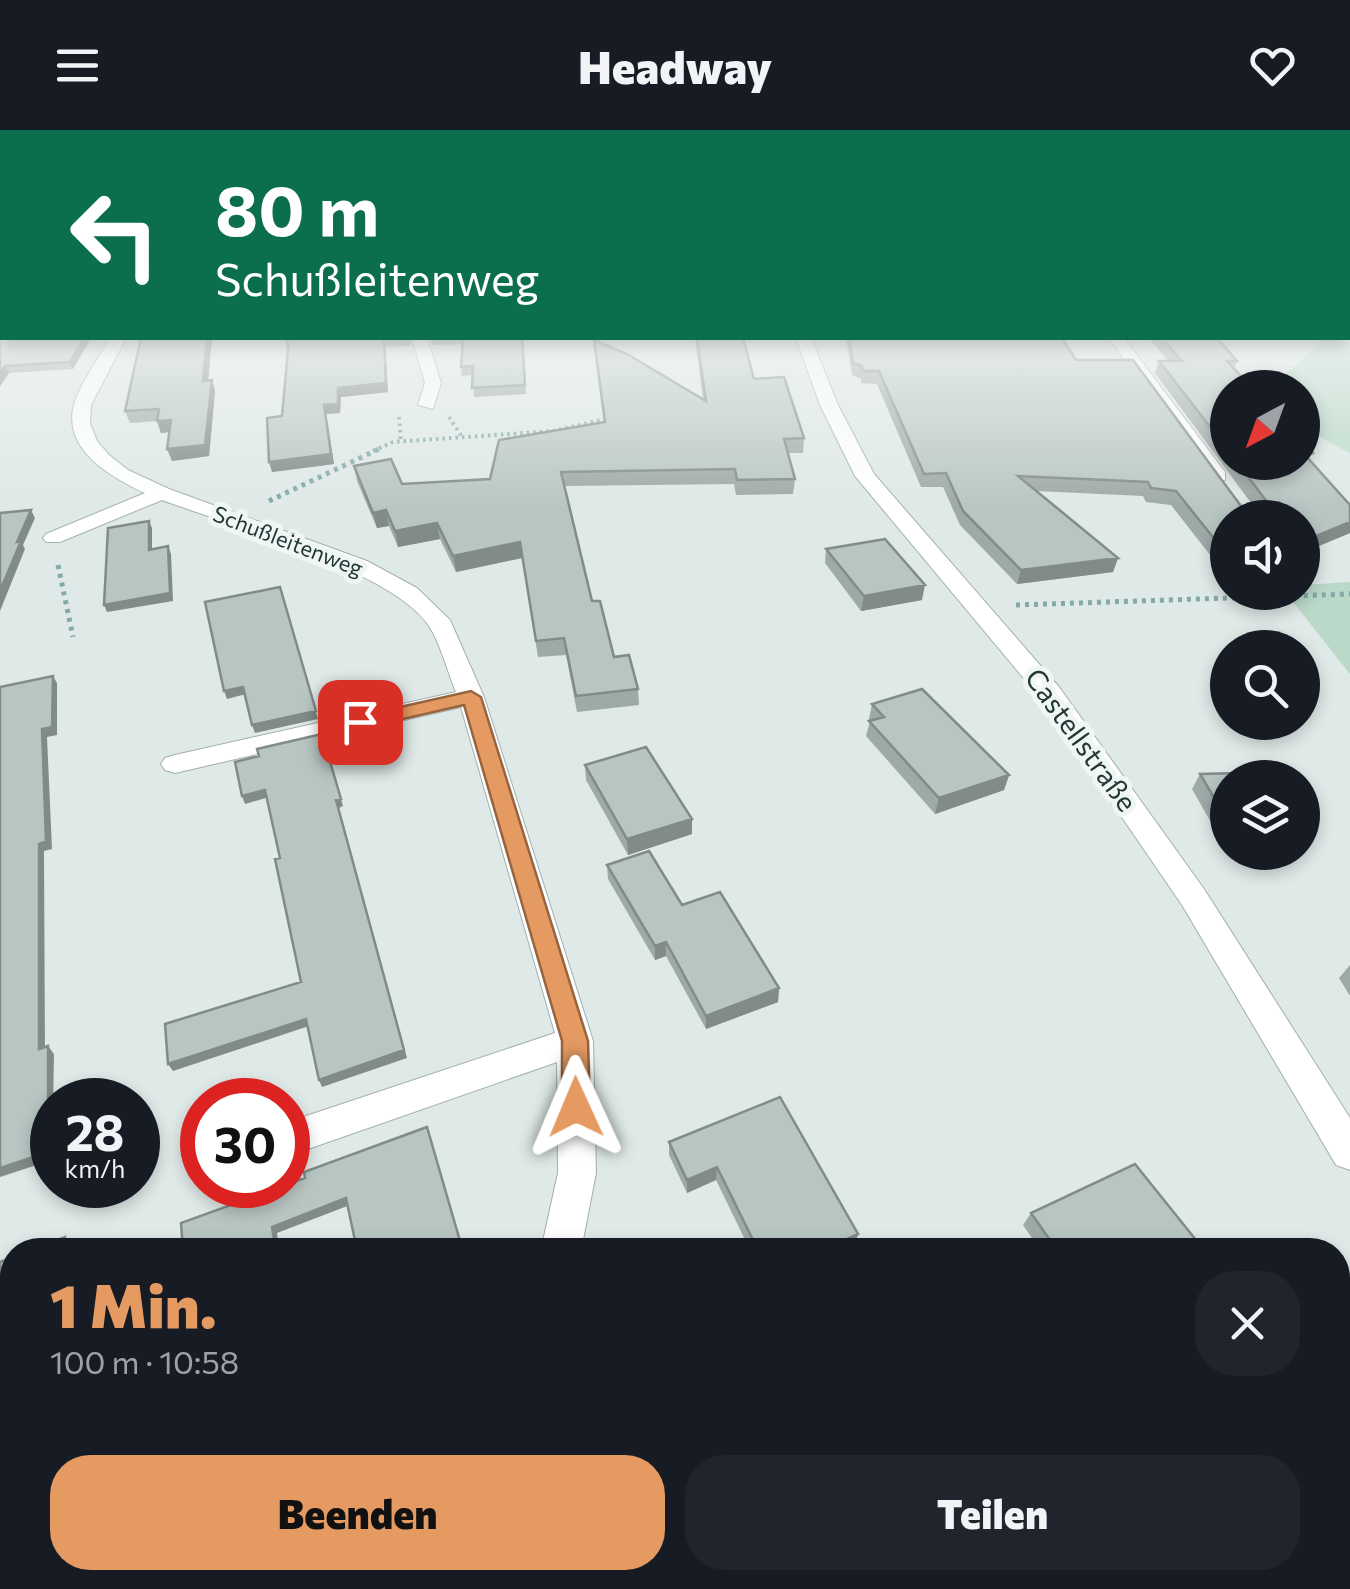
<!DOCTYPE html>
<html lang="de">
<head>
<meta charset="utf-8">
<style>
	:root { --surface:#171b24; --page:#20242c; --text:#f1f3f6; --muted:#9ea1a6; --accent:#e59a62 }
	body { margin:0; font-family:Commissioner,sans-serif; background:var(--page); color:var(--text); height:100vh; display:flex; flex-direction:column; font-size:38px; white-space:nowrap }
	* { box-sizing:border-box; margin:0 }
	p { font-size:32px; color:var(--muted) }
	.icon { flex:none; width:55px; height:55px; fill:none; stroke:currentColor; stroke-width:2; stroke-linecap:round; stroke-linejoin:round }
	.map { position:relative; flex:1; overflow:hidden }
	.drawer { position:absolute; left:0px; top:1108px; width:1350px; height:352px; display:flex; flex-direction:column; background:var(--surface); border-radius:40px 40px 0 0; box-shadow:0 5px 15px #0003 }
	.drawer>* { flex:none }
	.guide { position:absolute; left:0px; top:0px; width:1350px; height:210px; box-shadow:0 5px 15px #0003; background:#0b6e4f; color:#fff; overflow:hidden }
	.needle { width:65px; rotate:221deg }
	.fabs { position:absolute; left:1210px; top:240px; display:grid; gap:20px }
	.fabs a { display:grid; place-items:center; width:110px; height:110px; border-radius:50%; background:var(--surface); box-shadow:0 5px 15px #0003; font-size:50px }
	.speed { position:absolute; left:30px; top:948px; display:flex; gap:20px; font-size:50px; font-weight:700; text-align:center }
	.speed>* { display:grid; place-content:center; width:130px; height:130px; border-radius:50%; background:var(--surface); box-shadow:0 5px 15px #0003; line-height:1 }
	.speed small { font-size:25px; font-weight:400 }
	.speed .limit { border:15px solid #d22; background:#fff; color:#111 }
	.pin { position:absolute; display:grid; place-items:center; width:85px; height:85px; color:#fff; margin:-42px; border-radius:20px; box-shadow:0 5px 15px #0006 }
	.me { position:absolute; width:110px; margin:-55px; rotate:359deg; stroke-linejoin:round; filter:drop-shadow(0 0 8px #0008) }
	.turn { display:flex; align-items:center; gap:35px; height:210px; padding:0 50px; font-size:45px }
	.turn .icon { width:130px; height:130px; stroke-width:2.5 }
	.turn b { display:block; font-size:70px; line-height:85px }
	.round { display:grid; place-items:center; flex:none; width:105px; height:105px; border-radius:40px; background:var(--page) }
	.summary { display:flex; align-items:center; justify-content:space-between; height:170px; padding:0 50px }
	h1 { font-size:60px; font-weight:800; line-height:75px; color:var(--accent) }
	.action { display:flex; gap:20px; margin-top:auto; padding:20px 50px }
	.action a { flex:1; height:115px; border-radius:40px; background:var(--accent); color:#111; font-size:40px; font-weight:800; line-height:115px; text-align:center }
	.action a+a { background:var(--page); color:var(--text) }
	header { display:flex; justify-content:space-between; align-items:center; height:130px; padding:0 50px; background:var(--surface); font-size:45px; font-weight:800 }
	.map>svg:first-child { display:block }
	.green { fill:#bad9c8 }
	.lines { fill:none; stroke-linecap:round; stroke-linejoin:round }
	.minor-casing { stroke:#a3b0ae; stroke-width:2 }
	.path-far1 { stroke:#83aaa5; stroke-width:4; stroke-dasharray:2.5 4; stroke-linecap:butt }
	.path { stroke:#83aaa5; stroke-width:5; stroke-dasharray:4 5; stroke-linecap:butt }
	.minor { fill:#fff; fill-rule:evenodd }
	.wall { fill:#9eaaa8 }
	.shaded-wall { fill:#818b88 }
	.building { fill:#b8c6c3; stroke:#818b88; stroke-width:2.5 }
	.route { fill:#e59a62; stroke:#956440; stroke-width:2.5 }
	.labels { text-anchor:middle; stroke-width:10; stroke-linejoin:round; paint-order:stroke }
	.far-street-label { font-size:22px; fill:#223836; stroke:#eff6f4 }
	.street-label { font-size:28px; fill:#223836; stroke:#eff6f4 }
</style>
</head>
<body>
<header><svg class="icon" aria-label="menu" viewBox="0 0 24 24"><path d="M4 6h16M4 12h16M4 18h16"/></svg>Headway<svg class="icon" aria-label="heart" viewBox="0 0 24 24"><path d="M12 20l-8-8c-3-5 5-10 8-4 3-6 11-1 8 4z"/></svg></header>
<div class="map">
<svg width="1350" height="1459" viewBox="0 0 1350 1459">
	<rect width="100%" height="100%" fill="#dfe9e7"/>
	<!-- green -->
	<path class="green" d="M 1348,174 L 1350,174 L 1350,323 L 1303,298 L 1302,258 L 1272,257 L 1325,208 L 1348,208 Z
		M 1350,452 L 1350,544 L 1286,463 L 1302,462 L 1303,455 Z"/>
	<g class="lines">
		<defs>
			<path id="minor" d="M 110,208 L 126,208 L 91,275 L 90,293 L 97,311 L 109,325 L 128,340 L 169,359 L 367,431 L 417,458 L 450,490 L 484,567 L 593,911 L 596,1043 L 581,1120 L 541,1120 L 558,1043 L 557,932 L 288,1026 L 288,992 L 555,903 L 461,577 L 175,643 L 165,640 L 161,634 L 165,628 L 175,625 L 456,562 C 447,541 440,510 426,492 C 387,440 227,394 162,370 L 60,412 L 46,412 L 43,408 L 46,404 L 145,363 C 113,348 65,322 73,279 C 78,255 99,229 110,208 Z
				M 412,208 L 427,208 L 441,253 L 433,279 L 418,275 L 425,253 Z
				M 796,208 L 811,208 L 838,275 L 874,344 L 1059,557 L 1204,759 L 1350,988 L 1350,1040 L 1336,1035 L 1182,775 L 1041,569 L 855,346 L 820,275 Z
				M 1109,208 L 1124,208 L 1225,342 L 1225,350 L 1211,350 Z
				M 440,1448 L 490,1448 L 488,1459 L 438,1459 Z"/>
		</defs>
		<!-- minor casing -->
		<use href="#minor" class="minor-casing"/>
		<!-- path-far1 -->
		<path class="path-far1" d="M 399,287 L 401,312
			M 449,287 L 462,307
			M 373,321 L 393,312 L 553,301 L 611,288"/>
		<!-- path -->
		<path class="path" d="M 269,371 L 379,319
			M 58,435 L 73,507
			M 1016,475 L 1350,464"/>
		<!-- minor -->
		<use href="#minor" class="minor"/>
	</g>
	<!-- wall -->
	<path class="wall" d="M 0,174 L 2,208 L 91,208 L 73,239 L 9,243 L 0,256 Z
		M 141,208 L 212,208 L 208,250 L 212,250 L 215,261 L 209,326 L 172,331 L 170,302 L 161,303 L 157,291 L 130,293 L 125,281 Z
		M 287,208 L 412,208 L 410,216 L 385,217 L 388,262 L 341,267 L 340,283 L 326,284 L 334,334 L 272,342 L 282,286 L 288,220 Z
		M 430,208 L 523,208 L 526,264 L 474,267 L 473,245 L 462,246 L 461,237 L 463,214 L 433,215 Z
		M 695,208 L 743,208 L 754,249 L 804,308 L 803,323 L 788,323 L 795,349 L 793,364 L 736,365 L 734,354 L 565,356 L 592,471 L 614,527 L 638,559 L 639,575 L 577,582 L 566,525 L 538,527 L 522,428 L 456,442 L 440,409 L 398,417 L 389,396 L 377,398 L 357,351 L 354,336 L 402,354 L 490,349 L 604,292 L 594,210 L 703,270 Z
		M 846,208 L 1062,208 L 1076,230 L 1241,376 L 1254,377 L 1155,243 L 1159,231 L 1168,231 L 1149,208 L 1217,208 L 1237,231 L 1228,258 L 1228,332 L 1302,332 L 1310,330 L 1350,375 L 1350,403 L 1302,423 L 1302,388 L 1228,388 L 1228,429 L 1214,430 L 1171,375 L 1146,372 L 1143,366 L 1036,361 L 1118,428 L 1113,442 L 1017,454 L 960,395 L 943,357 L 921,357 L 877,254 L 861,253 L 861,249 L 852,245 Z
		M 826,419 L 922,470 L 861,481 L 825,433 Z
		M 872,574 L 1009,645 L 1004,660 L 935,684 L 866,606 L 870,591 L 869,589 Z
		M 585,635 L 692,704 L 628,725 L 586,650 Z
		M 1200,644 L 1228,648 L 1228,703 L 1217,703 L 1192,659 Z
		M 607,735 L 682,775 L 779,858 L 778,872 L 706,899 L 666,826 L 655,830 L 608,749 Z
		M 1350,835 L 1350,866 L 1339,848 Z
		M 669,1012 L 858,1104 L 854,1117 L 847,1120 L 750,1120 L 716,1050 L 687,1063 L 669,1025 Z
		M 1031,1083 L 1204,1120 L 1040,1120 L 1023,1095 Z
		M 1048,1448 L 1241,1448 L 1249,1459 L 1054,1459 Z"/>
	<!-- shaded-wall -->
	<path class="shaded-wall" d="M 84,208 L 91,208 L 73,239 L 70,232 Z
		M 207,208 L 212,208 L 207,262 L 203,251 Z
		M 384,209 L 388,262 L 341,267 L 340,283 L 326,284 L 334,334 L 272,342 L 269,332 L 324,275 Z
		M 5,236 L 9,243 L 0,256 L 0,244 Z
		M 212,250 L 215,261 L 209,326 L 172,331 L 167,319 Z
		M 171,290 L 176,301 L 161,303 L 157,291 Z
		M 31,380 L 35,388 L 23,415 L 25,419 L 0,481 L 0,461 L 17,412 Z
		M 386,380 L 389,396 L 377,398 L 373,383 Z
		M 149,391 L 152,398 L 152,427 L 149,420 Z
		M 1350,392 L 1350,403 L 1302,423 L 1304,412 Z
		M 437,393 L 440,409 L 398,417 L 395,401 Z
		M 520,412 L 522,428 L 456,442 L 453,426 Z
		M 168,416 L 171,424 L 173,471 L 107,482 L 104,475 Z
		M 1118,428 L 1113,442 L 1017,454 L 1021,440 Z
		M 925,455 L 922,470 L 861,481 L 864,466 Z
		M 280,457 L 318,589 L 255,603 L 252,595 Z
		M 53,546 L 57,553 L 57,605 L 47,607 L 52,719 L 44,721 L 45,927 L 39,919 L 39,714 L 42,599 Z
		M 243,557 L 246,564 L 227,569 L 224,561 Z
		M 322,604 L 343,676 L 339,678 L 407,928 L 322,957 L 319,950 L 336,670 Z
		M 1009,645 L 1004,660 L 935,684 L 939,668 Z
		M 265,660 L 269,667 L 245,674 L 242,666 Z
		M 692,689 L 692,704 L 628,725 L 627,709 Z
		M 666,812 L 666,826 L 655,830 L 655,816 Z
		M 779,858 L 778,872 L 706,899 L 706,886 Z
		M 306,889 L 309,896 L 173,941 L 168,934 Z
		M 48,916 L 54,924 L 52,1030 L 0,1047 L 0,1038 Z
		M 717,1037 L 716,1050 L 687,1063 L 687,1050 Z
		M 346,1068 L 350,1075 L 277,1103 L 279,1120 L 265,1120 L 272,1097 Z
		M 858,1104 L 854,1117 L 847,1120 L 824,1120 Z
		M 65,1107 L 71,1113 L 72,1120 L 65,1120 Z
		M 1089,1111 L 1082,1120 L 1071,1120 Z
		M 12,1271 L 12,1280 L 0,1285 L 0,1277 Z
		M 116,1448 L 124,1448 L 125,1459 L 117,1459 Z"/>
	<!-- building -->
	<path class="building" d="M 0,174 L 2,174 L 2,208 L 84,208 L 70,232 L 5,236 L 0,244 Z
		M 141,208 L 207,208 L 203,251 L 212,250 L 205,315 L 167,319 L 171,290 L 157,291 L 159,279 L 125,281 Z
		M 287,208 L 409,208 L 384,209 L 386,253 L 338,258 L 338,274 L 324,275 L 331,324 L 269,332 L 267,288 L 282,286 L 288,220 Z
		M 463,208 L 522,208 L 525,255 L 472,258 L 473,236 L 461,237 Z
		M 697,208 L 743,208 L 754,249 L 784,247 L 804,308 L 784,309 L 795,349 L 737,350 L 735,339 L 561,342 L 592,471 L 600,471 L 614,527 L 629,525 L 638,559 L 576,566 L 564,508 L 536,511 L 520,412 L 453,426 L 437,393 L 395,401 L 386,380 L 373,383 L 354,336 L 391,329 L 402,354 L 490,349 L 499,310 L 605,292 L 594,210 L 627,224 L 706,271 Z
		M 849,208 L 1062,208 L 1076,230 L 1133,230 L 1241,376 L 1267,377 L 1267,372 L 1237,332 L 1302,332 L 1302,312 L 1313,323 L 1306,326 L 1350,375 L 1350,392 L 1302,412 L 1302,388 L 1228,388 L 1228,415 L 1220,416 L 1176,361 L 1151,358 L 1148,352 L 1018,346 L 1118,428 L 1021,440 L 963,381 L 946,343 L 924,344 L 879,241 L 862,241 L 862,236 L 853,233 Z
		M 1162,208 L 1217,208 L 1237,231 L 1227,231 L 1252,258 L 1228,258 L 1228,320 L 1159,231 L 1182,231 Z
		M 31,380 L 17,412 L 21,411 L 0,461 L 0,383 Z
		M 149,391 L 149,420 L 168,416 L 170,463 L 104,475 L 108,398 Z
		M 885,409 L 925,455 L 864,466 L 826,419 Z
		M 280,457 L 316,581 L 252,595 L 243,557 L 224,561 L 205,472 Z
		M 53,546 L 52,597 L 42,599 L 46,711 L 39,714 L 39,919 L 48,916 L 48,1022 L 0,1038 L 0,557 Z
		M 922,559 L 1009,645 L 939,668 L 869,591 L 884,587 L 872,574 Z
		M 322,604 L 341,669 L 336,670 L 404,920 L 319,950 L 306,889 L 168,934 L 165,894 L 301,852 L 275,729 L 280,728 L 265,660 L 242,666 L 235,632 L 259,626 L 257,619 Z
		M 646,617 L 692,689 L 627,709 L 585,635 Z
		M 1278,642 L 1282,648 L 1228,648 L 1228,688 L 1226,688 L 1200,644 Z
		M 649,721 L 682,775 L 720,762 L 779,858 L 706,886 L 666,812 L 655,816 L 607,735 Z
		M 780,967 L 858,1104 L 824,1120 L 758,1120 L 717,1037 L 687,1050 L 669,1012 Z
		M 427,997 L 462,1118 L 455,1120 L 357,1120 L 346,1068 L 272,1097 L 275,1116 L 265,1120 L 183,1120 L 181,1093 L 305,1048 L 304,1042 Z
		M 1135,1034 L 1204,1120 L 1096,1120 L 1089,1111 L 1071,1120 L 1057,1120 L 1031,1083 Z
		M 65,1107 L 65,1120 L 30,1120 Z
		M 12,1127 L 12,1271 L 0,1277 L 0,1132 Z
		M 12,1408 L 12,1448 L 116,1448 L 117,1459 L 0,1459 L 0,1414 Z
		M 606,1448 L 741,1448 L 746,1459 L 610,1459 Z
		M 1061,1448 L 1241,1448 L 1249,1459 L 1068,1459 Z"/>
	<!-- sky -->
	<linearGradient id="sky" x2="0" y2="1"><stop stop-color="#83b4dc"/><stop offset="0.46" stop-color="#f1f5f4"/><stop offset="1" stop-color="#f1f5f4" stop-opacity="0"/></linearGradient>
	<rect width="1350" height="378" fill="url(#sky)"/>
	<!-- route -->
	<path class="route" d="M 471,561 L 481,567 L 588,911 L 590,977 L 586,986 L 576,990 L 566,986 L 562,977 L 562,911 L 464,575 L 360,599 L 350,592 L 360,586 Z"/>
	<g class="labels">
		<!-- far-street labels -->
		<g class="far-street-label">
			<text transform="translate(288 411) rotate(21)" y="8">Schußleitenweg</text>
		</g>
		<!-- street labels -->
		<g class="street-label">
			<text transform="translate(1081 610) rotate(54)" y="10">Castellstraße</text>
		</g>
	</g>
</svg>
<div class="fabs">
<a><svg class="needle" viewBox="-14 -14 28 28"><path d="M0-13l5 13h-10z" fill="#e53935"/><path d="M0 13l5-13h-10z" fill="#9ea1a6"/></svg></a>
<a><svg class="icon" aria-label="sound" viewBox="0 0 24 24"><path d="M4 9h4l5-4v14l-5-4H4zM17 9q2 3 0 6"/></svg></a>
<a><svg class="icon" aria-label="search" viewBox="0 0 24 24"><circle cx="10" cy="10" r="6"/><path d="M15 15l6 6"/></svg></a>
<a><svg class="icon" aria-label="layers" viewBox="0 0 24 24"><path d="M12 4l9 5-9 5-9-5zM3 14l9 5 9-5"/></svg></a>
</div>
<div class="speed"><div>28<small>km/h</small></div><div class="limit">30</div></div>
<div class="pin" style="left:360px;top:592px;background:#d93025"><svg class="icon" aria-label="arrive" viewBox="0 0 24 24"><path d="M6 21V4h12l-3 4 3 4H6"/></svg></div>
<svg class="me" style="left:576px;top:977px" viewBox="-20 -20 40 40"><path d="M0-17L14 15 0 8-14 15z" fill="#e59a62" stroke="#fff" stroke-width="4"/></svg>
<div class="guide">
<div class="turn"><svg class="icon" aria-label="left" viewBox="0 0 24 24"><path d="M17 20v-9H6M10 6l-5 5 5 5"/></svg><div><b>80 m</b>Schußleitenweg</div></div>
</div>
<section class="drawer">
<div class="summary"><div><h1>1 Min.</h1><p>100 m · 10:58</p></div><a class="round"><svg class="icon" aria-label="close" viewBox="0 0 24 24"><path d="M6 6l12 12M18 6L6 18"/></svg></a></div>
<div class="action"><a>Beenden</a><a>Teilen</a></div>
</section>
</div>
</body>
</html>
